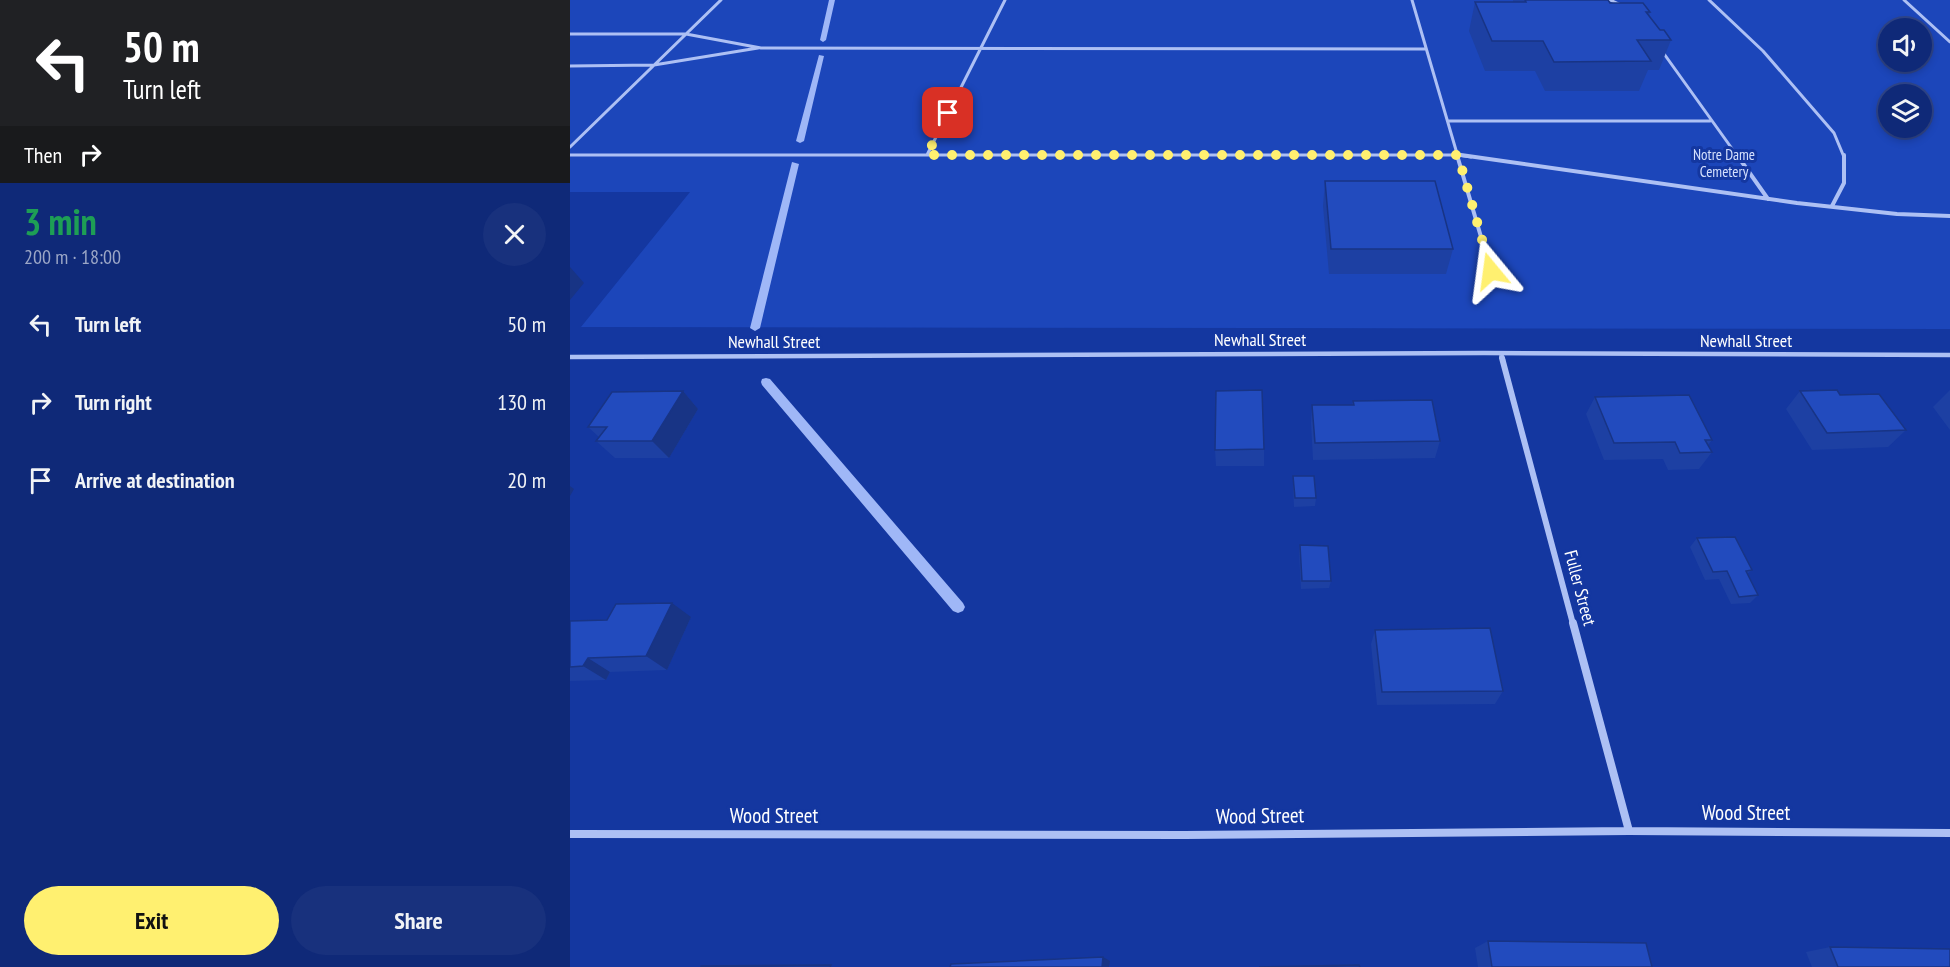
<!DOCTYPE html>
<html lang="en">
<head>
<meta charset="utf-8">
<style>
	:root { --surface:#0f2978; --page:#18317d; --text:#f1f3f6; --muted:#9ba6c6; --line:#2f458a; --accent:#fff070 }
	body { margin:0; font-family:"PT Sans Narrow",sans-serif; background:var(--page); color:var(--text); height:100vh; display:flex; flex-direction:column; font-size:22px; white-space:nowrap }
	* { box-sizing:border-box; margin:0 }
	p { font-size:20px; color:var(--muted) }
	.icon { flex:none; width:33px; height:33px; fill:none; stroke:currentColor; stroke-width:2; stroke-linecap:round; stroke-linejoin:round }
	.map { position:relative; flex:1; overflow:hidden }
	.panel { display:flex; flex-direction:column; background:var(--surface); width:570px }
	.panel>* { flex:none }
	.hud { background:#202124; color:#fff; overflow:hidden }
	.buttons { position:absolute; left:1308px; top:18px; display:grid; gap:12px }
	.buttons a { display:grid; place-items:center; width:54px; height:54px; border-radius:50%; background:var(--surface); box-shadow:0 3px 9px #0003,0 0 0 2px var(--line); font-size:30px }
	.pin { position:absolute; display:grid; place-items:center; width:51px; height:51px; color:#fff; margin:-26px; border-radius:12px; box-shadow:0 3px 9px #0006 }
	.me { position:absolute; width:66px; margin:-33px; rotate:344deg; stroke-linejoin:round; filter:drop-shadow(0 0 4px #0008) }
	.turn { display:flex; align-items:center; gap:21px; height:126px; padding:0 24px; font-size:27px }
	.turn .icon { width:78px; height:78px; stroke-width:2.5 }
	.turn b { display:block; font-size:42px; line-height:51px }
	.then { display:flex; align-items:center; height:57px; padding:0 24px; background:#0003; gap:12px; font-size:22px }
	.round { display:grid; place-items:center; flex:none; width:63px; height:63px; border-radius:32px; background:var(--page) }
	.headline { display:flex; align-items:center; justify-content:space-between; height:102px; padding:0 24px }
	h1 { font-size:36px; font-weight:600; line-height:45px; color:#1e9e55 }
	.button { display:flex; gap:12px; margin-top:auto; padding:12px 24px }
	.button a { flex:1; height:69px; border-radius:36px; background:var(--accent); color:#111; font-size:24px; font-weight:600; line-height:69px; text-align:center }
	.button a+a { background:var(--page); color:var(--text) }
	ul { padding:0; list-style:none }
	li { display:flex; align-items:center; gap:18px; height:78px; padding:0 24px }
	li div { flex:1 }
	li b { display:block; font-size:22px }
	li em { font-style:normal }
	main { display:flex; flex:1; min-height:0 }
	.map>svg:first-child { display:block }
	.green { fill:#1c46ba; fill-rule:evenodd }
	.lines { fill:none; stroke-linecap:round; stroke-linejoin:round }
	.stream { fill:#9fb7f7; fill-rule:evenodd }
	.lane-far1 { stroke:#adc0f4; stroke-width:3 }
	.lane { stroke:#adc0f4; stroke-width:4 }
	.street-far2 { stroke:#adc0f4; stroke-width:4.5 }
	.street-far1 { stroke:#adc0f4; stroke-width:6 }
	.street { stroke:#adc0f4; stroke-width:8 }
	.wall { fill:#1d40a3 }
	.shaded-wall { fill:#183485 }
	.building { fill:#224bbe; stroke:#183485; stroke-width:1.5 }
	.route { stroke:#fff070; stroke-width:10; stroke-dasharray:0 18 }
	.labels { text-anchor:middle; stroke-width:6; stroke-linejoin:round; paint-order:stroke }
	.far-park-label { font-size:15px; fill:#d5e0fd; stroke:#1437a0 }
	.street-label { font-size:18px; fill:#fff; stroke:#1437a0 }
	.near-street-label { font-size:21px; fill:#fff; stroke:#1437a0 }
</style>
</head>
<body>
<main>
<section class="panel">
<div class="hud">
<div class="turn"><svg class="icon" aria-label="left" viewBox="0 0 24 24"><path d="M17 20v-9H6M10 6l-5 5 5 5"/></svg><div><b>50 m</b>Turn left</div></div>
<div class="then">Then<svg class="icon" aria-label="right" viewBox="0 0 24 24"><path d="M7 20v-9h11M14 6l5 5-5 5"/></svg></div>
</div>
<div class="headline"><div><h1>3 min</h1><p>200 m · 18:00</p></div><a class="round"><svg class="icon" aria-label="close" viewBox="0 0 24 24"><path d="M6 6l12 12M18 6L6 18"/></svg></a></div>
<ul>
<li><svg class="icon" aria-label="left" viewBox="0 0 24 24"><path d="M17 20v-9H6M10 6l-5 5 5 5"/></svg><div><b>Turn left</b></div><em>50 m</em></li>
<li><svg class="icon" aria-label="right" viewBox="0 0 24 24"><path d="M7 20v-9h11M14 6l5 5-5 5"/></svg><div><b>Turn right</b></div><em>130 m</em></li>
<li><svg class="icon" aria-label="arrive" viewBox="0 0 24 24"><path d="M6 21V4h12l-3 4 3 4H6"/></svg><div><b>Arrive at destination</b></div><em>20 m</em></li>
</ul>
<div class="button"><a>Exit</a><a>Share</a></div>
</section>
<div class="map">
<svg width="1380" height="967" viewBox="0 0 1380 967">
	<rect width="100%" height="100%" fill="#1437a0"/>
	<!-- green -->
	<path class="green" d="M 0,0 L 1380,0 L 1380,329 L 11,327 L 120,192 L 0,192 ZM 1318,28 L 1352,28 L 1352,62 L 1318,62 ZM 1318,94 L 1352,94 L 1352,128 L 1318,128 Z"/>
	<g class="lines">
		<!-- stream -->
		<path class="stream" d="M 259,0 L 265,0 L 256,40 L 253,42 L 250,40 Z
			M 249,55 L 254,56 L 234,141 L 230,143 L 226,141 Z
			M 222,162 L 229,164 L 190,328 L 185,331 L 180,328 Z
			M 196,378 L 200,379 L 393,603 L 395,607 L 393,611 L 388,613 L 383,611 L 192,385 L 191,382 L 192,379 Z"/>
		<!-- lane-far1 -->
		<path class="lane-far1" d="M 842,0 L 888,157
			M 1040,0 L 1051,5
			M 1139,0 L 1193,51 L 1264,133 L 1274,157
			M 1334,0 L 1380,42
			M 0,34 L 116,34 L 191,48 L 856,49
			M 1092,51 L 1168,157
			M 0,66 L 84,65 L 188,48
			M 878,121 L 1140,121
			M 0,147 L 151,0
			M 0,155 L 888,155 L 901,157
			M 357,155 L 435,0"/>
		<!-- lane -->
		<path class="lane" d="M 887,155 L 921,271
			M 891,155 L 1227,203 L 1327,214 L 1380,216
			M 1167,155 L 1198,199
			M 1262,206 L 1274,183 L 1274,155"/>
		<!-- street-far2 -->
		<path class="street-far2" d="M 931,354 L 933,360
			M 0,357 L 914,353 L 1380,355"/>
		<!-- street-far1 -->
		<path class="street-far1" d="M 932,358 L 1003,624"/>
		<!-- street -->
		<path class="street" d="M 1003,623 L 1059,831
			M 0,834 L 615,835 L 1059,831 L 1380,833"/>
	</g>
	<!-- wall -->
	<path class="wall" d="M 943,0 L 1038,0 L 1040,3 L 1080,12 L 1079,15 L 1090,30 L 1101,40 L 1089,70 L 1078,70 L 1069,91 L 975,91 L 965,71 L 915,71 L 899,31 L 905,2 L 943,2 Z
		M 755,181 L 883,249 L 876,274 L 759,274 L 753,206 Z
		M 1380,390 L 1380,430 L 1363,407 Z
		M 113,391 L 128,409 L 99,458 L 45,458 L 26,441 L 29,437 L 18,427 Z
		M 1230,391 L 1270,395 L 1336,430 L 1318,447 L 1242,450 L 1216,409 Z
		M 1025,397 L 1142,440 L 1138,445 L 1142,452 L 1129,469 L 1098,470 L 1093,459 L 1034,460 L 1016,414 Z
		M 783,401 L 870,441 L 865,458 L 743,460 L 741,423 L 742,405 L 782,405 Z
		M 694,449 L 694,466 L 646,466 L 645,450 Z
		M 723,476 L 746,498 L 745,506 L 724,507 L 723,485 Z
		M 1127,538 L 1182,570 L 1177,574 L 1188,595 L 1180,603 L 1161,604 L 1149,579 L 1135,580 L 1120,547 Z
		M 730,545 L 761,581 L 759,588 L 731,589 L 729,553 Z
		M 121,617 L 97,670 L 40,672 L 36,680 L 0,681 L 0,621 Z
		M 805,630 L 933,691 L 925,704 L 807,705 L 801,644 Z
		M 918,941 L 1082,967 L 908,967 L 905,948 Z
		M 1260,947 L 1380,967 L 1242,967 L 1236,952 Z"/>
	<!-- shaded-wall -->
	<path class="shaded-wall" d="M 0,267 L 14,283 L 0,300 Z
		M 113,391 L 128,409 L 99,458 L 82,441 Z
		M 0,486 L 4,489 L 0,496 Z
		M 102,603 L 121,617 L 97,670 L 76,656 Z
		M 18,658 L 40,672 L 36,680 L 13,666 Z
		M 533,957 L 540,961 L 539,967 L 532,967 Z"/>
	<!-- building -->
	<path class="building" d="M 955,0 L 1038,0 L 1040,3 L 1073,3 L 1080,12 L 1076,12 L 1090,30 L 1094,30 L 1101,40 L 1067,40 L 1081,61 L 984,62 L 973,41 L 922,41 L 905,2 L 956,2 Z
		M 755,181 L 865,181 L 883,249 L 761,249 Z
		M 692,390 L 694,449 L 645,450 L 646,391 Z
		M 1267,390 L 1270,395 L 1309,394 L 1336,430 L 1257,433 L 1230,391 Z
		M 113,391 L 82,441 L 26,441 L 37,427 L 18,427 L 42,392 Z
		M 1119,395 L 1142,440 L 1135,440 L 1142,452 L 1110,453 L 1105,442 L 1044,443 L 1025,397 Z
		M 862,400 L 870,441 L 745,443 L 742,405 L 784,405 L 783,401 Z
		M 723,476 L 744,476 L 746,498 L 725,498 Z
		M 1165,537 L 1182,570 L 1176,571 L 1188,595 L 1169,597 L 1157,571 L 1143,572 L 1127,538 Z
		M 730,545 L 758,546 L 761,581 L 732,581 Z
		M 102,603 L 76,656 L 18,658 L 13,666 L 0,667 L 0,621 L 37,620 L 46,604 Z
		M 920,628 L 933,691 L 812,692 L 805,630 Z
		M 918,941 L 1076,943 L 1082,967 L 922,967 Z
		M 1260,947 L 1380,949 L 1380,967 L 1268,967 Z
		M 533,957 L 532,967 L 380,967 L 381,964 Z
		M 261,965 L 260,967 L 131,967 L 131,966 Z
		M 789,965 L 790,967 L 689,967 Z"/>
	<g class="lines">
		<!-- route -->
		<path class="route" d="M 378,113 L 357,155 L 888,155 L 921,271"/>
	</g>
	<g class="labels">
		<!-- far-park labels -->
		<g class="far-park-label">
			<text x="1154" y="160">Notre Dame<tspan x="1154" dy="17">Cemetery</tspan></text>
		</g>
		<!-- street labels -->
		<g class="street-label">
			<text x="690" y="346">Newhall Street</text>
			<text x="1176" y="347">Newhall Street</text>
			<text x="204" y="348">Newhall Street</text>
			<text transform="translate(1010 588) rotate(75)" y="6">Fuller Street</text>
		</g>
		<!-- near-street labels -->
		<g class="near-street-label">
			<text x="1176" y="820">Wood Street</text>
			<text x="204" y="823">Wood Street</text>
			<text transform="translate(690 816) rotate(-1)" y="7">Wood Street</text>
		</g>
	</g>
</svg>
<div class="buttons">
<a><svg class="icon" aria-label="sound" viewBox="0 0 24 24"><path d="M4 9h4l5-4v14l-5-4H4zM17 9q2 3 0 6"/></svg></a>
<a><svg class="icon" aria-label="layers" viewBox="0 0 24 24"><path d="M12 4l9 5-9 5-9-5zM3 14l9 5 9-5"/></svg></a>
</div>
<div class="pin" style="left:378px;top:113px;background:#d93025"><svg class="icon" aria-label="arrive" viewBox="0 0 24 24"><path d="M6 21V4h12l-3 4 3 4H6"/></svg></div>
<svg class="me" style="left:921px;top:271px" viewBox="-20 -20 40 40"><path d="M0-17L14 15 0 8-14 15z" fill="#fff070" stroke="#fff" stroke-width="4"/></svg>
</div>
</main>
</body>
</html>
